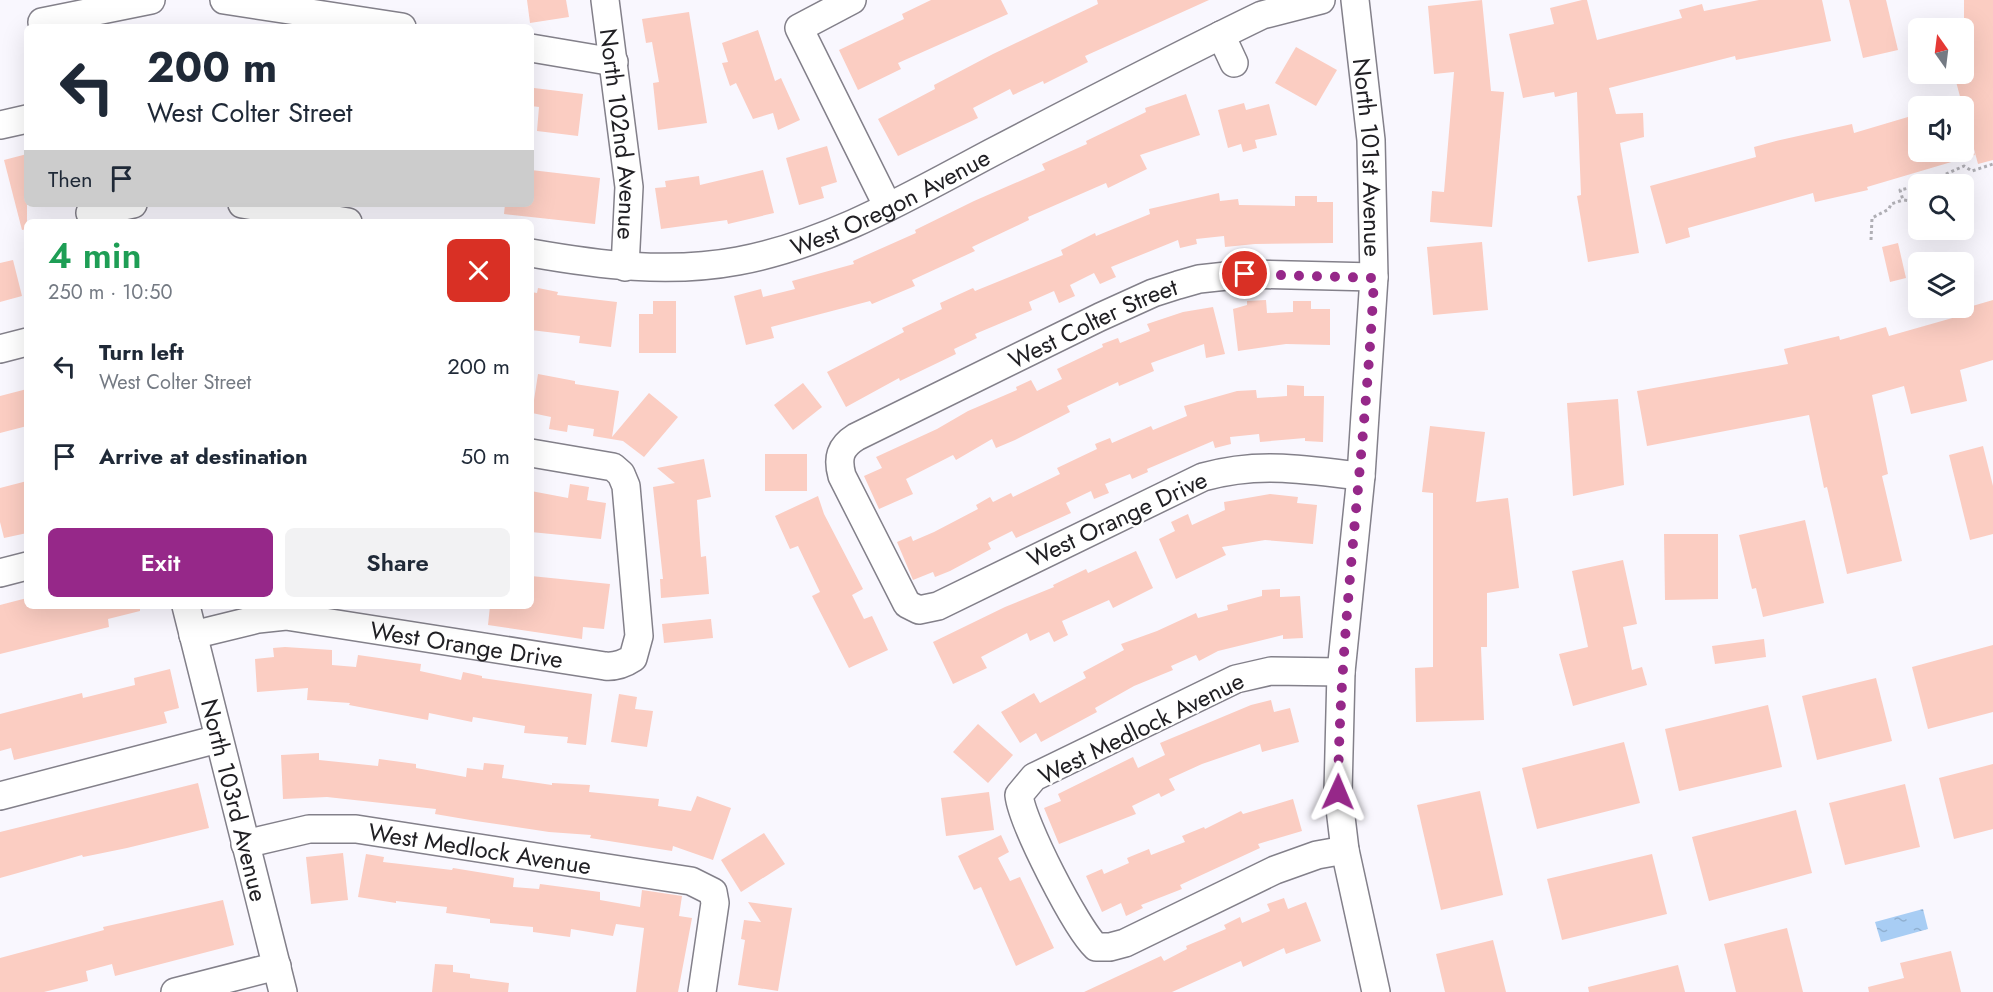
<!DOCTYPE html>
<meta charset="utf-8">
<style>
body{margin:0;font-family:Jost,sans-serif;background:#f2f2f3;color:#1f2937;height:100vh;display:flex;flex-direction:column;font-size:22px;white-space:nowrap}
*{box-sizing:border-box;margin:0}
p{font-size:20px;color:#747a83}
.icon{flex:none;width:33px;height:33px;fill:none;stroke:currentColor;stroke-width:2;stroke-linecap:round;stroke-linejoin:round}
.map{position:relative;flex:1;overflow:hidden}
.details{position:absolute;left:24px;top:219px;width:510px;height:390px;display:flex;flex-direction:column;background:#fff;border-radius:9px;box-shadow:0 6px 24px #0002}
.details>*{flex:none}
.hud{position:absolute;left:24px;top:24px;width:510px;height:183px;border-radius:9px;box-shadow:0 6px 24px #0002;background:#fff;color:#1f2937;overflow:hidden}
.needle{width:39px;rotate:346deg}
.buttons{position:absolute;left:1908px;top:18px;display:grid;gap:12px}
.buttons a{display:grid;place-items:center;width:66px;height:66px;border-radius:9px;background:#fff;box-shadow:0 6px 24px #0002;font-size:30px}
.pin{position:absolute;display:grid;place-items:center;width:51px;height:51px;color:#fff;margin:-26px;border:3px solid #fff;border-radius:50%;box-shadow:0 2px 6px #0007}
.me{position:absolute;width:66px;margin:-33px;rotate:1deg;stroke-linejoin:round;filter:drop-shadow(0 0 4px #0008)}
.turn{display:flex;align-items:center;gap:21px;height:126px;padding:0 24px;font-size:27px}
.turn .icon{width:78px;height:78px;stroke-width:2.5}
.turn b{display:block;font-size:42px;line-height:51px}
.then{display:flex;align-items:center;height:57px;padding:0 24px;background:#0003;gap:12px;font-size:22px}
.round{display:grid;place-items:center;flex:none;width:63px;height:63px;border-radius:9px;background:#f2f2f3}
.overview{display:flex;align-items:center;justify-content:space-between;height:102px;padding:0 24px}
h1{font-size:36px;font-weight:600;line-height:45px;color:#1e9e55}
.primary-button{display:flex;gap:12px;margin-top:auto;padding:12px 24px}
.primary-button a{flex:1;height:69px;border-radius:9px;background:#962889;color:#fff;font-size:24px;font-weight:600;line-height:69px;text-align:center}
.primary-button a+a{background:#f2f2f3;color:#1f2937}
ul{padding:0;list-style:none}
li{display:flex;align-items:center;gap:18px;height:90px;padding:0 24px}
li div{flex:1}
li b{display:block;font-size:22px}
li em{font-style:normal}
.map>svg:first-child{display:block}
.water{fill:url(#water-ripples)}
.building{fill:#fbcdc2}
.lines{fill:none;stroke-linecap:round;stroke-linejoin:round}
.minor-casing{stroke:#83808a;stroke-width:30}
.path{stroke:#b0afb5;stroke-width:3;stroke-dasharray:3 3;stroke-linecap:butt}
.minor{stroke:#fff;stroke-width:27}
.route{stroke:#962889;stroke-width:10;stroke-dasharray:0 18}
.labels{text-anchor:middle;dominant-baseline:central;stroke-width:5;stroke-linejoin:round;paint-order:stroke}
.street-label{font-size:24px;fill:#212024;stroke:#fff}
</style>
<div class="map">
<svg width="1993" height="992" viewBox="0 0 1993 992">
<defs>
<pattern id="water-ripples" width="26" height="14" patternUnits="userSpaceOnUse" patternTransform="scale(1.5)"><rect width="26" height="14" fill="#a8cdf4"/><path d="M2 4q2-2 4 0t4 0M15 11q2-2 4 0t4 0" fill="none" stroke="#90b0d1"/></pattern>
</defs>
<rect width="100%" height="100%" fill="#f9f7fe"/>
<!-- water -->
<polygon class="water" points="1923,909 1928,929 1881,942 1875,922"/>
<!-- building -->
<g class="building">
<polygon points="527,0 566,0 569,17 530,23"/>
<polygon points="931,0 1001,0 1008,14 898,63 901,69 858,90 839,50 904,19 902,14"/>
<polygon points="1097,0 1209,0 1085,56 1088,62 1044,84 1043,81 1013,95 1010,89 973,108 978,118 898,156 878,119 935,89 934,85 993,54 1098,4"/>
<polygon points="1482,0 1491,91 1504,92 1492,227 1430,222 1432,191 1444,192 1454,72 1434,74 1428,6"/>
<polygon points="1582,0 1587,0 1597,40 1682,18 1679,10 1702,4 1704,11 1759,0 1822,0 1831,41 1736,60 1735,56 1609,88 1616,114 1643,113 1644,137 1620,143 1639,253 1588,262 1577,196 1581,195 1577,92 1555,97 1554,92 1523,98 1509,34 1554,24 1550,8"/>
<polygon points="1849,0 1886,0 1898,50 1863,58"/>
<polygon points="1964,0 1993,0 1993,160 1978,164 1954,74 1964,74"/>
<polygon points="689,12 707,123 658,130 653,83 659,82 652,42 646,43 642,19"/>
<polygon points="758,30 775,81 781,78 800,120 778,130 773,113 753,119 736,83 730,86 722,63 728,62 722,43"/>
<polygon points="1296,47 1337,70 1316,106 1275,83"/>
<polygon points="534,88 583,94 578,136 537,131 539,107 531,106"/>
<polygon points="1186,94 1200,135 1140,155 1147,169 1108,188 1106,183 1028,217 1029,220 972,247 975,251 912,280 915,286 872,304 870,301 771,327 774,338 746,345 734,296 761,289 763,297 795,289 792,281 854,264 853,261 916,233 915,230 974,201 1045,170 1042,164 1087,144 1086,141 1146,112 1145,108"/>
<polygon points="1244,103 1246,110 1269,104 1277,135 1255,140 1257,148 1243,152 1241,144 1228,148 1218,110"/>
<polygon points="1918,114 1918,152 1974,152 1975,155 1867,187 1868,190 1815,202 1813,193 1688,228 1690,237 1666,244 1650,186 1756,157 1754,147 1776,141 1852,124 1854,133"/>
<polygon points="827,146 837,182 821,187 824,198 799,205 786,158"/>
<polygon points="27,154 27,229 22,230 4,160"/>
<polygon points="531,170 600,178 595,224 504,214 505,204 531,204"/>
<polygon points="763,170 774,213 728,224 727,220 661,229 655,188 666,187 665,181 699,176 700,185"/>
<polygon points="1219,193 1220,201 1238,199 1239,205 1295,206 1295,196 1317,196 1317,202 1333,202 1333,243 1255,244 1225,247 1224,236 1196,239 1197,244 1180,248 1178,240 1111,267 1116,277 1100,284 1094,273 1070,285 1075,296 1059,303 1054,291 1029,302 1032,310 975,334 977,338 954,349 956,354 900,381 899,378 846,407 827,372 904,332 902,328 942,309 940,303 973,288 975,291 1063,255 1061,250 1095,233 1096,236 1150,214 1149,209"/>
<polygon points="1482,242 1488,310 1433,315 1427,247"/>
<polygon points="1898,243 1906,278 1890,282 1882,247"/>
<polygon points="13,260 22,296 0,302 0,263"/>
<polygon points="538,288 558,292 557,295 617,302 611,347 579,343 580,336 531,330 531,292 537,293"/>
<polygon points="1266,300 1267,313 1293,312 1293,301 1311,301 1311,309 1330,309 1330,345 1286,344 1238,351 1233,309 1247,305 1247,301"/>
<polygon points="1993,300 1993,360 1960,370 1967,401 1911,414 1904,386 1872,395 1888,474 1882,476 1902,561 1847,574 1827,487 1824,488 1809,415 1647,446 1637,391 1788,364 1784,349 1839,336 1840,340 1886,327 1889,336 1970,313 1969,307"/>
<polygon points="653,301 676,301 676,353 639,353 639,314 653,314"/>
<polygon points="1213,307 1225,354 1206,358 1204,344 1151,363 1154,371 1119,386 1118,382 1067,406 1070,412 1015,440 996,448 992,439 956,460 953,455 906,479 913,494 879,509 864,476 882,468 876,457 937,429 968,411 1017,390 1016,387 1031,380 1037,391 1062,379 1057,369 1103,347 1102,344 1118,338 1120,343 1150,331 1147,324 1183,312"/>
<polygon points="538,374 575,381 575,384 619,391 612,437 649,393 678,417 644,457 623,441 593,436 594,429 568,425 567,432 549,429 551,417 532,413"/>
<polygon points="803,383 822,407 793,430 774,405"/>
<polygon points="1287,385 1304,386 1304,396 1324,396 1323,442 1305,441 1305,438 1260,442 1259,434 1230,437 1231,444 1215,448 1213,441 1147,469 1148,472 1132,479 1130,474 1105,484 1109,493 1094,499 1091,491 1066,503 1071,513 1016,538 1012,531 988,543 991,549 950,571 935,577 933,572 913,580 897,542 911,536 913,541 934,532 978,509 976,505 990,497 993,502 1011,493 1013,497 1060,474 1057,468 1097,449 1095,444 1110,438 1112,443 1151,426 1153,430 1187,416 1184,406 1237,391 1256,390 1257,398 1287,396"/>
<polygon points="27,389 27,426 0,433 0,396"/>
<polygon points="1618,399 1624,485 1573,496 1567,403"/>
<polygon points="1430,426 1485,432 1476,502 1508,498 1519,588 1487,593 1487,647 1481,647 1484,720 1416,722 1415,668 1433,667 1433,493 1422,492"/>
<polygon points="1983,446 1993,486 1993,534 1970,540 1949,455"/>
<rect x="765" y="454" width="42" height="37"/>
<polygon points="704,459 711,497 697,500 701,557 706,556 709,594 661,598 660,579 663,579 653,487 675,483 657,468"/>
<polygon points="27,481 27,533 4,538 0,522 0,488"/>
<polygon points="570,484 589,487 587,500 606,503 601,539 531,532 531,491 568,498"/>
<polygon points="1270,494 1298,497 1297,503 1317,505 1313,544 1265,540 1222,547 1226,555 1176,579 1159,539 1175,531 1171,522 1188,514 1192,525 1225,510 1224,502"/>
<polygon points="818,496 824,514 863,589 852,595 864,619 872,616 888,650 849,668 812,596 820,592 798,546 790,549 775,516"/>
<polygon points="1805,520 1824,603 1763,617 1756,588 1752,589 1739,535"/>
<polygon points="1664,534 1718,534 1718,599 1665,600"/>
<polygon points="1136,551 1153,588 1113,608 1109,600 1062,621 1068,635 1054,642 1049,632 1030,641 1027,633 981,657 987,668 953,684 933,642 1005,607 1054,587 1053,585 1086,569 1088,573"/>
<polygon points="1623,560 1637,624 1623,627 1632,670 1642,667 1647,685 1573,706 1559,654 1588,647 1572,571"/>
<polygon points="531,576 610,584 604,629 583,627 582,639 488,625 490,606 531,606"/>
<polygon points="1280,589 1280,597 1300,596 1303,638 1283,639 1283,635 1218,651 1199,661 1196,655 1171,666 1173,670 1134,686 1095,708 1097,712 1041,742 1036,733 1020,743 1001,712 1034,693 1040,703 1086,678 1083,672 1124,650 1121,644 1157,631 1196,613 1198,618 1228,610 1227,605 1262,596 1262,590"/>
<polygon points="27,598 27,606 140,606 140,611 108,619 109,627 0,654 0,605"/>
<polygon points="711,619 713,638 664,643 662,624"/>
<polygon points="1764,639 1766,657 1715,664 1712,646"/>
<polygon points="1993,645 1993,712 1928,729 1912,667"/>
<polygon points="285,647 332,650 332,665 356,667 358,655 421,664 420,671 461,680 463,672 482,676 482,678 592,694 586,745 567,743 568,737 524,733 525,726 473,717 472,722 429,713 428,720 349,705 350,703 307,700 308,688 257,692 255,659 274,657 273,648"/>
<polygon points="170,669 179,708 164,712 167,723 14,760 11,748 0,751 0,714 82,693 83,698 135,685 134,678"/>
<polygon points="1876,678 1892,741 1817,760 1802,696"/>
<polygon points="619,694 637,697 635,709 653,711 647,747 611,742"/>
<polygon points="1271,700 1274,712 1290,708 1299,742 1262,752 1260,744 1202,764 1169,779 1175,790 1161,797 1159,793 1132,806 1136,814 1059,844 1044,808 1061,801 1058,794 1133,757 1138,768 1165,755 1160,743 1251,705"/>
<polygon points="1768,705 1782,767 1679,791 1665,729"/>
<polygon points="978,724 1013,755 988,783 953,752"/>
<polygon points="1624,742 1640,803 1537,829 1522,768"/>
<polygon points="319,753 319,760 378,766 379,759 416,764 416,768 466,777 467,768 483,770 484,763 504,765 502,778 552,785 552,783 590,785 589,792 659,799 658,806 691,811 697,796 731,808 713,860 673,846 672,851 590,838 591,835 549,832 476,821 435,814 436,809 327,797 283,799 281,755"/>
<polygon points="1993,764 1993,829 1954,839 1939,778"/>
<polygon points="198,783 209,828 127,848 83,857 82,855 0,878 0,832"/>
<polygon points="1905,784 1920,847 1845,865 1829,803"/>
<polygon points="1480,791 1503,895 1441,910 1417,805"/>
<polygon points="989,792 994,830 946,836 941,798"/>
<polygon points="1293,799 1302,831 1258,844 1260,848 1180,885 1182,889 1141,905 1143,908 1126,916 1121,903 1102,912 1086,876 1102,869 1104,874 1129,863 1127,858 1149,849 1151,855 1185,842 1182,836 1204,827 1205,829 1241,811 1243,814"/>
<polygon points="1796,810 1812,873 1709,901 1692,837"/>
<polygon points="764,833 785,864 741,892 721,860"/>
<polygon points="1001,835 1009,852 998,858 1010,881 1020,877 1054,948 1016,966 981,887 974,890 958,856"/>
<polygon points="343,853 348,900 311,904 306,857"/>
<polygon points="366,854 384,857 383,862 452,870 453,868 514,878 513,887 539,889 540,884 600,892 600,900 640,907 642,890 682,896 679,916 692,918 678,992 636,992 644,928 616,924 613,936 571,929 570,937 533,932 533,927 490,923 490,919 446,913 447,907 396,901 396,903 358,897"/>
<polygon points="1652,854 1667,914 1562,940 1547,879"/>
<polygon points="1284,898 1288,909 1306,902 1321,941 1286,954 1284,948 1243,967 1241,961 1172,992 1084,992 1161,956 1164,961 1187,949 1186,946 1226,929 1224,925 1240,917 1242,923 1270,911 1267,904"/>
<polygon points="223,900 234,945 115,976 112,964 86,971 88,981 44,992 0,992 0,958 104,930 103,927"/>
<polygon points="748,902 792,908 778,991 738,985 745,940 741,939 744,920 761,922"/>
<polygon points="1787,928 1803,992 1736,992 1724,944"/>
<polygon points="1493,940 1506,992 1445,992 1436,954"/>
<polygon points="1951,951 1961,992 1869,992 1868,987 1904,978 1900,963"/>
<polygon points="435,964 453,965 453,972 470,974 470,978 509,983 508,992 432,992"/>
<polygon points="1678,965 1685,992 1589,992 1588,987"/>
</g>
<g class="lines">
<defs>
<g id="minor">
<polyline points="224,0 402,27"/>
<path id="s1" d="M605 0 629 187 625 267"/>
<polyline points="852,0 799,28 888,207"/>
<path id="s2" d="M1355 0 1371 140 1374 277 1361 476 1341 672 1338 792 1345 850 1376 992"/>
<polyline points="42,22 151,0"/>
<polyline points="1221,35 1234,63"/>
<polyline points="531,48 614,62"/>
<polyline points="0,125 27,119"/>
<polyline points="242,204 348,222"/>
<polyline points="90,213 133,204"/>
<path id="s3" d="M531 253C599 265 669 274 738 261 829 244 910 196 991 153 1081 106 1171 59 1262 15L1321 0"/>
<polyline points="0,349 27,342"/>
<path id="s4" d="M1361 476C1303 470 1261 461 1203 477L938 606 919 610 907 604 842 476C837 458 840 447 856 437L1100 317 1153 293 1178 285 1199 279 1245 274 1374 277"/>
<polyline points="0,573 27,566"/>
<path id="s5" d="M186 606 283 992"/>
<path id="s6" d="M193 635 258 619 286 616 605 666C616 667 624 664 633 658L639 636 626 486 621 474 613 467 531 453"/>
<path d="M1341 672 1271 671 1236 679 1034 777 1019 795C1022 823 1076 928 1096 947H1110L1125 943 1275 870 1317 855 1345 850"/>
<polyline points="0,796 218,739"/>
<path id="s7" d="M245 844 309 829H356L691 881 713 892 715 903 702 992"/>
<polyline points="175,992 277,966"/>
</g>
</defs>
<!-- minor casing -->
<use href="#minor" class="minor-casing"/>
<!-- path -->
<g class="path">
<polyline points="1924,184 1964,166 1972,171 1993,164"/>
<polyline points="1918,186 1900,190 1903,200 1913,201 1918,207"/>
<polyline points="1964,192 1974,191"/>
<polyline points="1871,240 1872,218 1889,209 1891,204 1903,200"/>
</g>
<!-- minor -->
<use href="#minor" class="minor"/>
</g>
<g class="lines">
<!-- route -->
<path class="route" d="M1245 274 1374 278C1366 449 1340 620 1338 792"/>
</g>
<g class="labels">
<!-- street labels -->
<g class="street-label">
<text stroke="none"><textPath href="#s1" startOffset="135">North 102nd Avenue</textPath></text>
<text stroke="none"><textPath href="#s2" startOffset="158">North 101st Avenue</textPath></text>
<text stroke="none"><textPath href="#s3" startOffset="372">West Oregon Avenue</textPath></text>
<text stroke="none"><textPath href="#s4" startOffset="939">West Colter Street</textPath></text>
<text transform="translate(1117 519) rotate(-25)">West Orange Drive</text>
<text stroke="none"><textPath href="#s6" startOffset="278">West Orange Drive</textPath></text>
<text transform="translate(1141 728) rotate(-26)">West Medlock Avenue</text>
<text stroke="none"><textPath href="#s5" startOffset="200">North 103rd Avenue</textPath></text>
<text stroke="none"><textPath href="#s7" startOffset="238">West Medlock Avenue</textPath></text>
</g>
</g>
</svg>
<div class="buttons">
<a><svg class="needle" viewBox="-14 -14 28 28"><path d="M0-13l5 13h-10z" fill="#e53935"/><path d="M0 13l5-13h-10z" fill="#747a83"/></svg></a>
<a><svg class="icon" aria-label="sound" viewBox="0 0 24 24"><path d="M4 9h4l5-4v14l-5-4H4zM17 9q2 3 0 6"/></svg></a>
<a><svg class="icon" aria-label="search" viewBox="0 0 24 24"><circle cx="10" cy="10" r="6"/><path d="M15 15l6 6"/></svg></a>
<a><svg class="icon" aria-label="layers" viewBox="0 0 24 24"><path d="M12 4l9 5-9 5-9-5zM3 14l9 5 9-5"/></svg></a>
</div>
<div class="pin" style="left:1245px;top:274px;background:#d93025"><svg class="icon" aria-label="arrive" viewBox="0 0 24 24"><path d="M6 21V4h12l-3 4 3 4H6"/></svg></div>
<svg class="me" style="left:1338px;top:792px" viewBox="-20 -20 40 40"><path d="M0-17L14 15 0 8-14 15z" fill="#962889" stroke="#fff" stroke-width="4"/></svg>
<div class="hud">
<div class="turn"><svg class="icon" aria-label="left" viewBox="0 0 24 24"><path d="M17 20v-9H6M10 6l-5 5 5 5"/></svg><div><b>200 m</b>West Colter Street</div></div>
<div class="then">Then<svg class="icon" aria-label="arrive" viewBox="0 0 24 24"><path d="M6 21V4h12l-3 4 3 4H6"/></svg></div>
</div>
<section class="details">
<div class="overview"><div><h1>4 min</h1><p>250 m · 10:50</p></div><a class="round" style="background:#d93025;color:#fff"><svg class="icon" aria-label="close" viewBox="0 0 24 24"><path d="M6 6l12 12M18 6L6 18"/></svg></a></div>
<ul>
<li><svg class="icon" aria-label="left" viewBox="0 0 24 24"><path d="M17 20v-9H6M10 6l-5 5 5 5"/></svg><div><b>Turn left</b><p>West Colter Street</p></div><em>200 m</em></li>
<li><svg class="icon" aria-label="arrive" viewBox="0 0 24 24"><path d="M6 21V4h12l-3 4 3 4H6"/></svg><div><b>Arrive at destination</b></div><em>50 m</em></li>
</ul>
<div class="primary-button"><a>Exit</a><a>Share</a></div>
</section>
</div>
